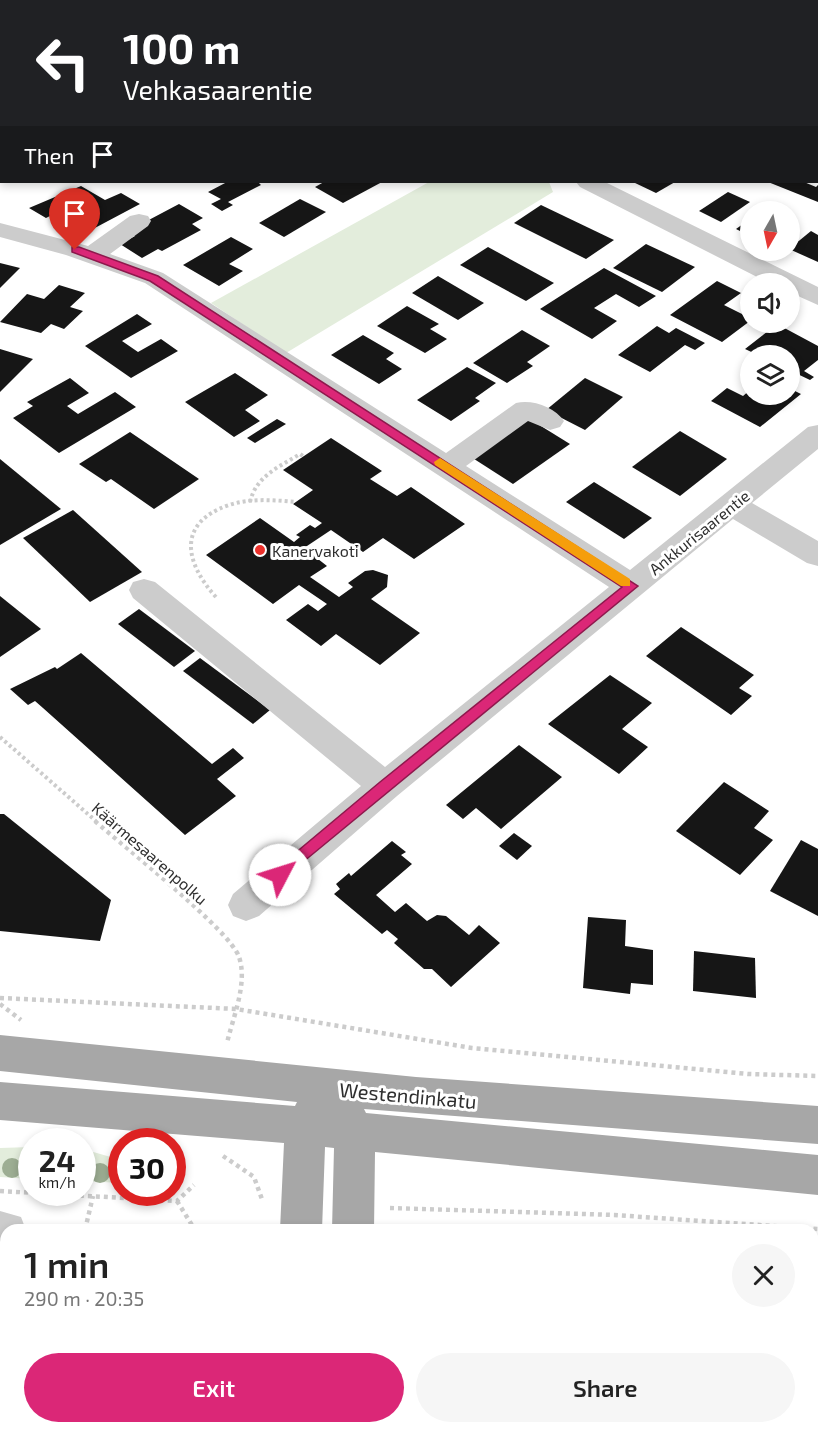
<!DOCTYPE html>
<meta charset="utf-8">
<style>
body{margin:0;font-family:"Exo 2",sans-serif;background:#f6f6f6;color:#222;height:100vh;display:flex;flex-direction:column;font-size:22px;white-space:nowrap}
*{box-sizing:border-box;margin:0}
p{font-size:20px;color:#767676}
.icon{flex:none;width:33px;height:33px;fill:none;stroke:currentColor;stroke-width:2;stroke-linecap:round;stroke-linejoin:round}
.map{position:relative;flex:1;overflow:hidden}
.panel{position:absolute;left:0px;top:1224px;width:819px;height:210px;display:flex;flex-direction:column;background:#fff;border-radius:18px 18px 0 0;box-shadow:0 3px 9px #0003}
.panel>*{flex:none}
.guide{position:absolute;left:0px;top:0px;width:819px;height:183px;box-shadow:0 3px 9px #0003;background:#202124;color:#fff;overflow:hidden}
.needle{width:39px;rotate:189deg}
.fabs{position:absolute;left:740px;top:201px;display:grid;gap:12px}
.fabs a{display:grid;place-items:center;width:60px;height:60px;border-radius:50%;background:#fff;box-shadow:0 3px 9px #0003;font-size:30px}
.speed{position:absolute;left:18px;top:1128px;display:flex;gap:12px;font-size:30px;font-weight:700;text-align:center}
.speed>*{display:grid;place-content:center;width:78px;height:78px;border-radius:50%;background:#fff;box-shadow:0 3px 9px #0003;line-height:1}
.speed small{font-size:15px;font-weight:400}
.speed .limit{border:9px solid #d22;background:#fff;color:#111}
.pin{position:absolute;display:grid;place-items:center;width:51px;height:51px;color:#fff;margin:-62px -26px;border-radius:50% 50% 50% 0;rotate:-45deg;box-shadow:0 0 6px #0007}
.pin .icon{rotate:45deg}
.me{position:absolute;width:66px;margin:-33px;rotate:50deg;stroke-linejoin:round;filter:drop-shadow(0 0 4px #0008)}
.turn{display:flex;align-items:center;gap:21px;height:126px;padding:0 24px;font-size:27px}
.turn .icon{width:78px;height:78px;stroke-width:2.5}
.turn b{display:block;font-size:42px;line-height:51px}
.then{display:flex;align-items:center;height:57px;padding:0 24px;background:#0003;gap:12px;font-size:22px}
.round{display:grid;place-items:center;flex:none;width:63px;height:63px;border-radius:32px;background:#f6f6f6}
.overview{display:flex;align-items:center;justify-content:space-between;height:102px;padding:0 24px}
h1{font-size:36px;font-weight:600;line-height:45px}
.cta{display:flex;gap:12px;margin-top:auto;padding:12px 24px}
.cta a{flex:1;height:69px;border-radius:36px;background:#db2777;color:#fff;font-size:24px;font-weight:600;line-height:69px;text-align:center}
.cta a+a{background:#f6f6f6;color:#222}
.map>svg:first-child{display:block}
.green{fill:#e3eddc}
.building{fill:#161616}
.lines{fill:none;stroke-linecap:round;stroke-linejoin:round}
.path-far2{stroke:#ccc;stroke-width:3;stroke-dasharray:2 2;stroke-linecap:butt}
.path-far1{stroke:#ccc;stroke-width:4;stroke-dasharray:3 3;stroke-linecap:butt}
.path{stroke:#ccc;stroke-width:4.5;stroke-dasharray:4 4;stroke-linecap:butt}
.minor{fill:#ccc;fill-rule:evenodd}
.major{fill:#a7a7a7;fill-rule:evenodd}
.tree{fill:#9dae93}
.route{fill:#db2777;stroke:#8e194d;stroke-width:1.5}
.slow{fill:#f59e0b}
.poi-dot{fill:#ec302b;stroke:#fff;stroke-width:2}
.labels{text-anchor:middle;dominant-baseline:central;stroke-width:6;stroke-linejoin:round;paint-order:stroke}
.street-label{font-size:16px;fill:#2f2f2f;stroke:#fff}
.poi-label{font-size:16px;fill:#2f2f2f;stroke:#fff;text-anchor:start}
.near-street-label{font-size:20px;fill:#2f2f2f;stroke:#fff}
</style>
<div class="map">
<svg width="818" height="1434" viewBox="0 0 818 1434">
<rect width="100%" height="100%" fill="#fff"/>
<!-- green -->
<g class="green">
<polygon points="0,0 164,0 2,2 0,140"/>
<polygon points="429,182 549,182 553,192 286,353 211,303"/>
<polygon points="31,1147 31,1179 0,1177 0,1148"/>
<polygon points="83,1149 121,1160 121,1183 83,1181"/>
<polygon points="428,1225 520,1225 591,1230 405,1230"/>
<polygon points="813,1246 818,1246 818,1434 385,1434 385,1428 813,1428"/>
</g>
<!-- building -->
<g class="building">
<polygon points="227,182 258,182 261,185 228,202 233,205 222,211 211,204 221,199 208,192"/>
<polygon points="324,182 382,182 343,203 315,187"/>
<polygon points="633,182 675,182 656,193"/>
<polygon points="768,182 804,182 816,187 818,185 818,202"/>
<polygon points="81,186 105,200 121,193 140,204 91,230 60,211 46,218 29,208"/>
<polygon points="728,192 750,202 721,222 699,211"/>
<polygon points="300,199 326,212 284,237 259,223"/>
<polygon points="179,204 203,218 192,224 201,230 162,251 158,249 142,258 120,244 135,236 128,231"/>
<polygon points="541,205 614,240 586,259 514,223"/>
<polygon points="750,219 750,236 736,229"/>
<polygon points="811,231 818,235 818,262 789,249"/>
<polygon points="231,237 253,249 229,264 243,271 219,286 183,265"/>
<polygon points="646,244 695,267 662,292 613,268"/>
<polygon points="488,247 554,283 526,301 460,265"/>
<polygon points="0,263 20,268 0,288"/>
<polygon points="604,268 656,296 639,307 616,294 594,308 617,321 592,339 540,309"/>
<polygon points="438,276 484,303 458,320 412,293"/>
<polygon points="717,281 741,293 724,305 750,318 750,321 722,342 670,315"/>
<polygon points="59,285 85,293 70,307 83,311 64,329 51,324 41,333 0,322 27,294 44,299"/>
<polygon points="407,306 439,324 430,329 447,339 425,353 377,326"/>
<polygon points="137,314 152,324 122,341 138,352 161,339 178,351 131,378 85,346"/>
<polygon points="777,324 818,346 818,360 804,371 814,377 810,380 789,370 789,356 760,356 745,349"/>
<polygon points="657,326 669,333 676,328 705,343 695,350 685,345 650,372 618,355"/>
<polygon points="522,330 550,346 527,362 533,366 507,383 473,363"/>
<polygon points="363,335 394,353 386,359 402,369 379,384 331,355"/>
<polygon points="0,349 33,359 0,392"/>
<polygon points="467,367 496,383 475,398 480,401 451,421 417,400"/>
<polygon points="235,373 268,395 245,410 260,421 234,437 185,402"/>
<polygon points="70,378 89,393 67,406 78,414 115,392 136,407 59,453 13,418 33,406 27,402"/>
<polygon points="585,378 623,397 585,430 546,410"/>
<polygon points="727,388 743,396 750,390 750,394 789,394 789,388 801,394 760,427 711,401"/>
<polygon points="528,418 570,444 513,484 471,457"/>
<polygon points="277,419 286,424 255,443 247,438"/>
<polygon points="680,431 727,459 680,496 632,467"/>
<polygon points="130,432 199,479 154,509 111,479 106,482 79,464"/>
<polygon points="331,438 382,471 370,479 397,496 411,487 465,524 414,559 383,538 363,552 331,530 304,548 327,566 310,577 339,597 353,587 348,583 365,571 373,570 388,575 387,587 371,599 420,633 380,665 336,634 321,646 286,620 308,604 318,611 327,604 299,585 273,604 206,555 260,518 294,542 300,537 296,535 310,525 315,528 322,523 293,504 313,490 283,470"/>
<polygon points="0,459 61,509 0,545"/>
<polygon points="594,482 652,518 624,539 566,502"/>
<polygon points="73,510 142,572 90,602 23,538"/>
<polygon points="0,596 41,629 0,657"/>
<polygon points="139,609 195,651 174,667 118,624"/>
<polygon points="681,627 754,675 739,688 752,696 731,715 646,656"/>
<polygon points="81,653 212,764 233,748 244,758 217,779 236,796 185,835 43,708 35,701 28,705 10,689 55,667 57,669"/>
<polygon points="200,658 270,710 253,724 183,671"/>
<polygon points="610,675 652,703 622,729 648,747 619,774 548,724"/>
<polygon points="519,745 562,777 501,829 476,808 463,819 446,805"/>
<polygon points="724,782 769,811 754,828 773,840 740,875 676,831"/>
<polygon points="0,814 4,814 111,900 100,941 0,931"/>
<polygon points="514,833 532,846 517,860 499,846"/>
<polygon points="801,840 818,849 818,916 770,891"/>
<polygon points="392,841 406,852 401,855 412,864 376,895 395,912 406,903 427,921 437,915 446,916 469,935 479,925 500,943 451,987 432,969 424,969 394,943 398,939 387,930 382,934 334,894 340,889 336,884 349,873 351,876"/>
<polygon points="588,917 626,920 625,946 653,950 653,985 631,983 630,994 583,988"/>
<polygon points="694,951 755,958 756,998 693,991"/>
<polygon points="6,1416 6,1428 224,1428 224,1434 0,1434 0,1417"/>
</g>
<g class="lines">
<!-- path-far2 -->
<polyline class="path-far2" points="176,2 179,0"/>
<!-- path-far1 -->
<g class="path-far1">
<path d="M250 502C256 476 279 467 300 454L303 456"/>
<path d="M216 597C185 563 176 523 229 505 250 498 274 500 295 502"/>
<polyline points="0,737 97,822"/>
</g>
<!-- path -->
<g class="path">
<path d="M95 821C122 845 230 930 239 957 248 983 233 1017 227 1043"/>
<polyline points="0,998 236,1009 472,1048 748,1074 818,1076"/>
<polyline points="0,1004 21,1020"/>
<polyline points="223,1156 254,1177 263,1202"/>
<polyline points="0,1191 177,1201 194,1185"/>
<polyline points="177,1201 195,1230"/>
<polyline points="390,1208 614,1215 818,1229"/>
<polyline points="85,1230 93,1196"/>
<polyline points="0,1311 6,1311"/>
</g>
<!-- minor -->
<g class="minor">
<polygon points="214,0 237,0 238,2 215,2"/>
<polygon points="740,0 763,0 764,2 741,2"/>
<polygon points="2,163 2,178 0,178 0,164"/>
<polygon points="576,182 605,182 818,287 818,305 789,292 789,284 771,284 580,187"/>
<path d="M139 214 148 216 151 221 148 226 110 254 163 273 446 453 516 403C532 399 555 407 564 421L560 427 550 430 528 421 466 466 630 570 808 427 818 425V449L752 503 818 541V566L807 563 733 519 397 796 259 916 246 921 233 916 228 905 233 894 361 786 133 598 129 590 133 582 144 579 155 582 385 767 609 587 145 283 66 255 0 237V223L88 246 130 216Z"/>
<polygon points="0,1211 21,1217 26,1230 6,1230 6,1253 0,1253"/>
<rect x="0" y="1349" width="6" height="44"/>
</g>
<!-- major -->
<g class="major">
<polygon points="0,1035 416,1077 818,1106 818,1144 364,1109 366,1113 818,1155 818,1195 375,1152 374,1230 332,1230 334,1148 325,1147 322,1230 280,1230 284,1143 0,1120 0,1082 295,1106 297,1102 0,1071"/>
<rect x="271" y="1428" width="46" height="6"/>
<rect x="328" y="1428" width="46" height="6"/>
</g>
</g>
<!-- trees -->
<g class="tree">
<circle cx="12" cy="1168" r="10"/>
<circle cx="100" cy="1173" r="10"/>
</g>
<!-- route -->
<polygon class="route" points="72,247 79,247 158,276 638,586 280,881 275,879 273,875 275,870 380,782 622,587 150,281 72,252"/>
<!-- slow -->
<polygon class="slow" points="440,458 630,579 630,586 621,586 435,465 434,462"/>
<!-- markers -->
<circle class="poi-dot" cx="260" cy="550" r="6"/>
<g class="labels">
<!-- street labels -->
<g class="street-label">
<text transform="translate(699 532) rotate(-39)">Ankkurisaarentie</text>
<text transform="translate(150 853) rotate(41)">Käärmesaarenpolku</text>
</g>
<!-- poi labels -->
<g class="poi-label">
<text x="272" y="550">Kanervakoti</text>
</g>
<!-- near-street labels -->
<g class="near-street-label">
<text transform="translate(408 1095) rotate(5)">Westendinkatu</text>
</g>
</g>
</svg>
<div class="fabs">
<a><svg class="needle" viewBox="-14 -14 28 28"><path d="M0-13l5 13h-10z" fill="#e53935"/><path d="M0 13l5-13h-10z" fill="#767676"/></svg></a>
<a><svg class="icon" aria-label="sound" viewBox="0 0 24 24"><path d="M4 9h4l5-4v14l-5-4H4zM17 9q2 3 0 6"/></svg></a>
<a><svg class="icon" aria-label="layers" viewBox="0 0 24 24"><path d="M12 4l9 5-9 5-9-5zM3 14l9 5 9-5"/></svg></a>
</div>
<div class="speed"><div>24<small>km/h</small></div><div class="limit">30</div></div>
<div class="pin" style="left:75px;top:250px;background:#d93025"><svg class="icon" aria-label="arrive" viewBox="0 0 24 24"><path d="M6 21V4h12l-3 4 3 4H6"/></svg></div>
<svg class="me" style="left:280px;top:875px" viewBox="-20 -20 40 40"><circle r="19" fill="#fff"/><path d="M0-13L10 11 0 6-10 11z" fill="#db2777"/></svg>
<div class="guide">
<div class="turn"><svg class="icon" aria-label="left" viewBox="0 0 24 24"><path d="M17 20v-9H6M10 6l-5 5 5 5"/></svg><div><b>100 m</b>Vehkasaarentie</div></div>
<div class="then">Then<svg class="icon" aria-label="arrive" viewBox="0 0 24 24"><path d="M6 21V4h12l-3 4 3 4H6"/></svg></div>
</div>
<section class="panel">
<div class="overview"><div><h1>1 min</h1><p>290 m · 20:35</p></div><a class="round"><svg class="icon" aria-label="close" viewBox="0 0 24 24"><path d="M6 6l12 12M18 6L6 18"/></svg></a></div>
<div class="cta"><a>Exit</a><a>Share</a></div>
</section>
</div>
